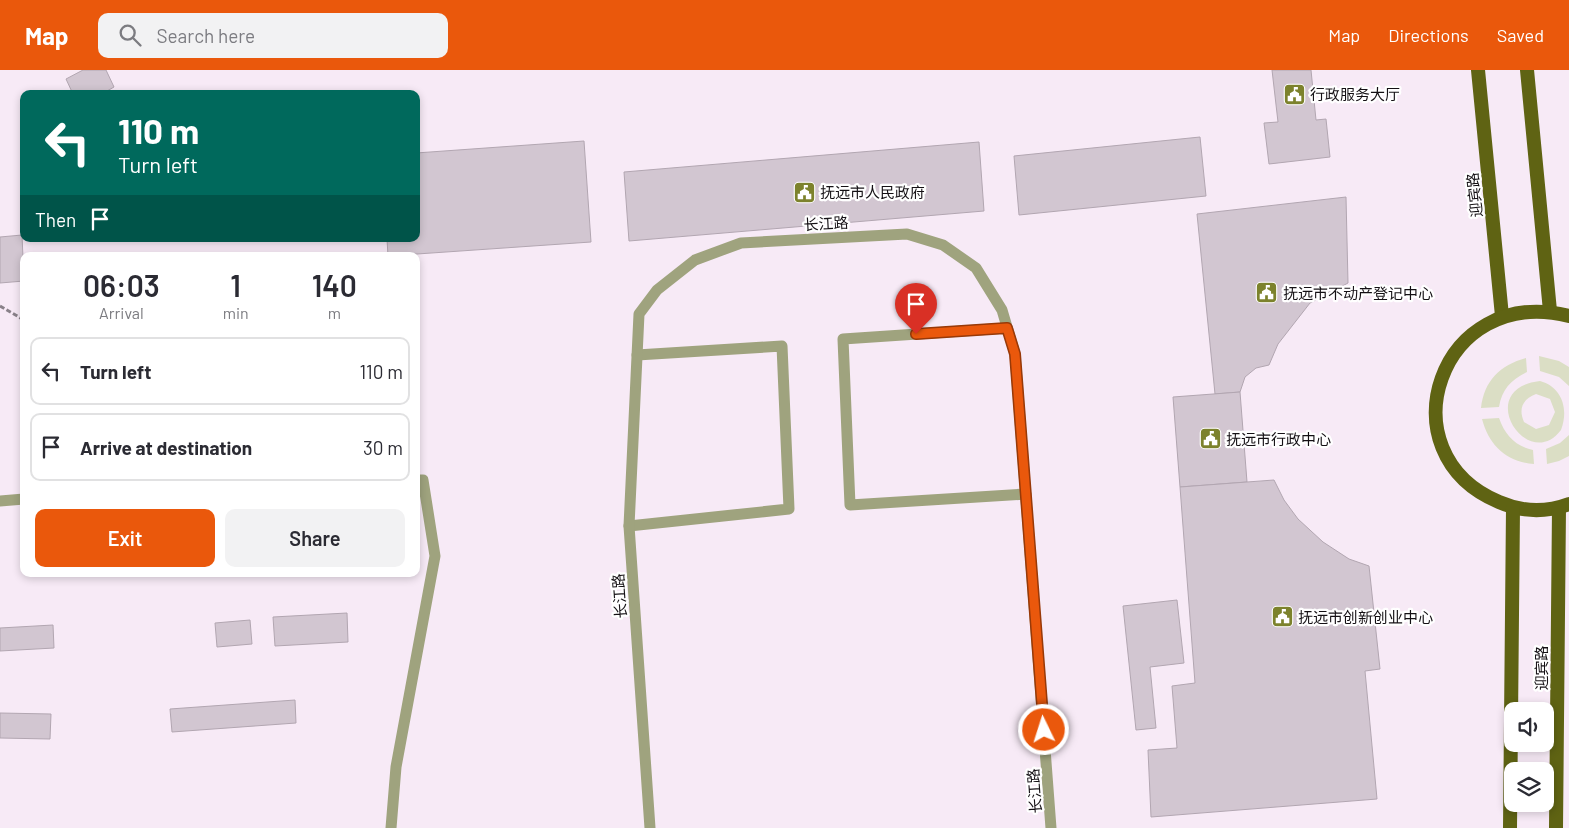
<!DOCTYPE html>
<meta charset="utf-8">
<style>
body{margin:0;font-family:Barlow,"Noto Sans SC",sans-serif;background:#f2f2f3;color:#2b2b33;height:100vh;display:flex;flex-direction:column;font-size:19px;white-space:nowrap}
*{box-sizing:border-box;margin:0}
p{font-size:16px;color:#7c7c81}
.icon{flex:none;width:28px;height:28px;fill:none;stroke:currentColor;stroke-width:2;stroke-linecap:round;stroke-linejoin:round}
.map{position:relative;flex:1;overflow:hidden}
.panel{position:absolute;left:20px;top:182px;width:400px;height:325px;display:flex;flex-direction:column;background:#fff;border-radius:10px;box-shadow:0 2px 8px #0003}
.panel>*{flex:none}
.guide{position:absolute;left:20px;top:20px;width:400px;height:152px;border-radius:10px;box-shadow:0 2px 8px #0003;background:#00695c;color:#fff;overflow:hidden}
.controls{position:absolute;left:1504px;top:632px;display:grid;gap:10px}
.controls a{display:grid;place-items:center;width:50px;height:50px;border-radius:10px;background:#fff;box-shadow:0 2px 8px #0003;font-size:25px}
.pin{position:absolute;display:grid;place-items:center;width:42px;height:42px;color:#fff;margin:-51px -21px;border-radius:50% 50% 50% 0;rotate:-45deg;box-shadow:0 0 5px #0007}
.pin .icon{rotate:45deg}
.me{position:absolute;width:55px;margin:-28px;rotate:356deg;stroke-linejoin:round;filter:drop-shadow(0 0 4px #0008)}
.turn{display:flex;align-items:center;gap:18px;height:105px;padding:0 15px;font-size:22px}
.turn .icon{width:65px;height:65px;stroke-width:2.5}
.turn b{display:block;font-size:35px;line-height:42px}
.then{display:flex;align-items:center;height:48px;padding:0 15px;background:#0003;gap:10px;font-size:19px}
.eta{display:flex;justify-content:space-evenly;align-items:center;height:85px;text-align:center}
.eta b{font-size:30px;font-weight:600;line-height:35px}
.cta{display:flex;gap:10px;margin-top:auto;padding:10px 15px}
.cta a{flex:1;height:58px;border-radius:10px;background:#ea580c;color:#fff;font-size:20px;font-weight:600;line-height:58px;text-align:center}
.cta a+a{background:#f2f2f3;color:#2b2b33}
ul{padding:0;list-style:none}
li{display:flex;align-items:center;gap:15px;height:68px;margin:0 10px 8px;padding:0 5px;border:2px solid #e1e1e2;border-radius:10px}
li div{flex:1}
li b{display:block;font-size:19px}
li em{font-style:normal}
header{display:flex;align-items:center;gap:30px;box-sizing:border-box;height:70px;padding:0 25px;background:#ea580c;color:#fff}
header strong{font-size:24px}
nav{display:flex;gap:28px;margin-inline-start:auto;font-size:18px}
.search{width:350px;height:45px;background:#f2f2f3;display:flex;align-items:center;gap:12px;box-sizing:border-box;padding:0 18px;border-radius:10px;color:#7c7c81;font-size:19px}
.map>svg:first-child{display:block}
.green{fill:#dbdec5;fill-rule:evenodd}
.building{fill:#d2c6d1;stroke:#b2a6b1}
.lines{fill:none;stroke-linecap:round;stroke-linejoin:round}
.path{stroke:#898189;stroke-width:3;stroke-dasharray:5 2.5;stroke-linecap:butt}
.service{stroke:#9fa37e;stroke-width:11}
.primary{stroke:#5f6313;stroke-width:14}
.route-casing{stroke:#983908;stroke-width:12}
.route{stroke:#ea580c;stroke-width:9}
.labels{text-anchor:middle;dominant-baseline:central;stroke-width:4.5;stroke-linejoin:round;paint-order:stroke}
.poi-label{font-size:15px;fill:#141014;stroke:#fff;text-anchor:start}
.street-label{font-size:15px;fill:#141014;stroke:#fff}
</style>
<header>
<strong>Map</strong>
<div class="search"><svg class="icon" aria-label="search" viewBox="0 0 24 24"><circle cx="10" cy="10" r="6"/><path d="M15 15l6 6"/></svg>Search here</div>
<nav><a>Map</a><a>Directions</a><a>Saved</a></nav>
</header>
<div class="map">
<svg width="1569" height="758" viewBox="0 0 1569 758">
<rect width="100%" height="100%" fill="#f7eaf6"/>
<!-- green -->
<g class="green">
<polygon points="1539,286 1559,291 1569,297 1569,316 1559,307 1540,301"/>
<path d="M1526 288 1527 302C1511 310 1502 319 1499 337L1481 338C1484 311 1500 295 1526 288Z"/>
<path d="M1540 311C1562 317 1569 339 1561 360 1528 404 1472 319 1540 311ZM1536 324 1550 329 1555 342 1549 355 1536 359 1524 352C1518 338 1523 329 1536 324Z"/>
<path d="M1499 348C1505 365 1515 376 1533 380L1534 394C1506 392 1489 375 1482 349Z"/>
<polygon points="1569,365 1569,386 1559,391 1547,394 1546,379 1560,373"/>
</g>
<!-- building -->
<g class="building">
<polygon points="83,0 106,0 114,17 102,24 73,24 66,9"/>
<polygon points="1272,0 1311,0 1316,50 1326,49 1330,87 1269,94 1264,53 1278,52"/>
<polygon points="1200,67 1206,126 1019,145 1014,86"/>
<polygon points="584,71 591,172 388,186 387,169 416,169 416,83"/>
<polygon points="979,72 984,141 629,171 624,102"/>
<polygon points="1346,127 1348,213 1310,233 1278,274 1269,295 1256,298 1245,307 1240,322 1215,324 1197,144"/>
<polygon points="22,165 24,211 0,213 0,167"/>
<polygon points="1240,322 1247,412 1180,417 1173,327"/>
<polygon points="1274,410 1284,430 1298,449 1323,472 1349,489 1369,496 1380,599 1365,601 1377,729 1151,747 1148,680 1177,678 1172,616 1195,613 1180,417"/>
<polygon points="1177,530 1184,593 1150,597 1156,658 1136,660 1123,536"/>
<polygon points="347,543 348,572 275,576 273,547"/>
<polygon points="250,550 252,574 217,577 215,553"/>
<polygon points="53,555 54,578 0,581 0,558"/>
<polygon points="295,630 296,653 172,662 170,639"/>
<polygon points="0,643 51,644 50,669 0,668"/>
</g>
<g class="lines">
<!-- path -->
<polyline class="path" points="0,236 24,250"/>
<!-- service -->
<g class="service">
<polyline points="1007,258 843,269 850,435 1026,424"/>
<polyline points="0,431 24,429"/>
<polyline points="629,456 789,439 782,276 637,285"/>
<polyline points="391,758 396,697 435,486 423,410 416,410"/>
<polyline points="650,758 629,456 639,244 657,220 695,190 741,173 907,164 943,175 976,198 1002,240 1015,284 1051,758"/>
</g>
<!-- primary -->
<g class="primary">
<polyline points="1478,0 1502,246"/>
<polyline points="1527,0 1550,241"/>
<path d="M1569 246C1440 213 1382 383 1499 432 1522 442 1545 443 1569 434"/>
<polyline points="1510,758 1513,438"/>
<polyline points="1556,758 1559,438"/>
</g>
</g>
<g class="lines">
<defs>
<polyline id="route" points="916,264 1007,258 1015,284 1044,660"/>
</defs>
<!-- route casing -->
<use href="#route" class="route-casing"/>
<!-- route -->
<use href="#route" class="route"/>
</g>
<!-- icons -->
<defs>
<symbol id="civic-square" viewBox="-11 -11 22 22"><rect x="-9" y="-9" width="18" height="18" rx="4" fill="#7c822c" stroke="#fff"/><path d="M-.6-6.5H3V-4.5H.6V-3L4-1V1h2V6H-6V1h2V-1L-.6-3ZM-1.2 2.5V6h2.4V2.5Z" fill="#fff"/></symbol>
</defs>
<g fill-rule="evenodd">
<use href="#civic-square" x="1282" y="12" width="25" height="25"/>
<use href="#civic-square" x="792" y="110" width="25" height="25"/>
<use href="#civic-square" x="1254" y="210" width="25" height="25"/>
<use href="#civic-square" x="1198" y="356" width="25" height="25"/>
<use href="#civic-square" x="1270" y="534" width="25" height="25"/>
</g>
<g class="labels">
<!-- poi labels -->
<g class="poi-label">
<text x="1310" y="24">行政服务大厅</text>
<text x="820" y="122">抚远市人民政府</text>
<text x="1283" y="223">抚远市不动产登记中心</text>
<text x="1226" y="369">抚远市行政中心</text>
<text x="1298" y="547">抚远市创新创业中心</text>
</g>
<!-- street labels -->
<g class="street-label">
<text transform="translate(1474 125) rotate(-96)">迎宾路</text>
<text transform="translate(826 153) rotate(-3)">长江路</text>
<text transform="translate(619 526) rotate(-94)">长江路</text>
<text transform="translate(1541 598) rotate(-90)">迎宾路</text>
<text transform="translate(1034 721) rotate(-94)">长江路</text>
</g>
</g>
</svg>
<div class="controls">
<a><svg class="icon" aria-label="sound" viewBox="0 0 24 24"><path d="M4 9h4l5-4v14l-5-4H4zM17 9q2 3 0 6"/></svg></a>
<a><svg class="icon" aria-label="layers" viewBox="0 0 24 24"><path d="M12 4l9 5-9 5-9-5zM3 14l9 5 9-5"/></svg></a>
</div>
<div class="pin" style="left:916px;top:264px;background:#d93025"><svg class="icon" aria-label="arrive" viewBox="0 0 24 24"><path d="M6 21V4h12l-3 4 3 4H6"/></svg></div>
<svg class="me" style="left:1044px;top:660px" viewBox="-20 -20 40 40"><circle r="17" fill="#ea580c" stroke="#fff" stroke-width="3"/><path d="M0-11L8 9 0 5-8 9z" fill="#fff"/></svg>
<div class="guide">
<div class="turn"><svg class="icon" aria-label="left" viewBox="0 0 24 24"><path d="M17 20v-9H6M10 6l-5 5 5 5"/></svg><div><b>110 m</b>Turn left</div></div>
<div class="then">Then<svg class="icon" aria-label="arrive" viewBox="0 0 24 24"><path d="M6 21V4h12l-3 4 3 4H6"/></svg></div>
</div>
<section class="panel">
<div class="eta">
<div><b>06:03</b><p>Arrival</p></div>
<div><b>1</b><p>min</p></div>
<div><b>140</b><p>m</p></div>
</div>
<ul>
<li><svg class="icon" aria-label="left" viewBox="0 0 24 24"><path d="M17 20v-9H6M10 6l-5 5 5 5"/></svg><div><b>Turn left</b></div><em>110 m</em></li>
<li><svg class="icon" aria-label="arrive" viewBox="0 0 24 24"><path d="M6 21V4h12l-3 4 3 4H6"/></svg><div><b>Arrive at destination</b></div><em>30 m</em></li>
</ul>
<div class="cta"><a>Exit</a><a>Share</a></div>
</section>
</div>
